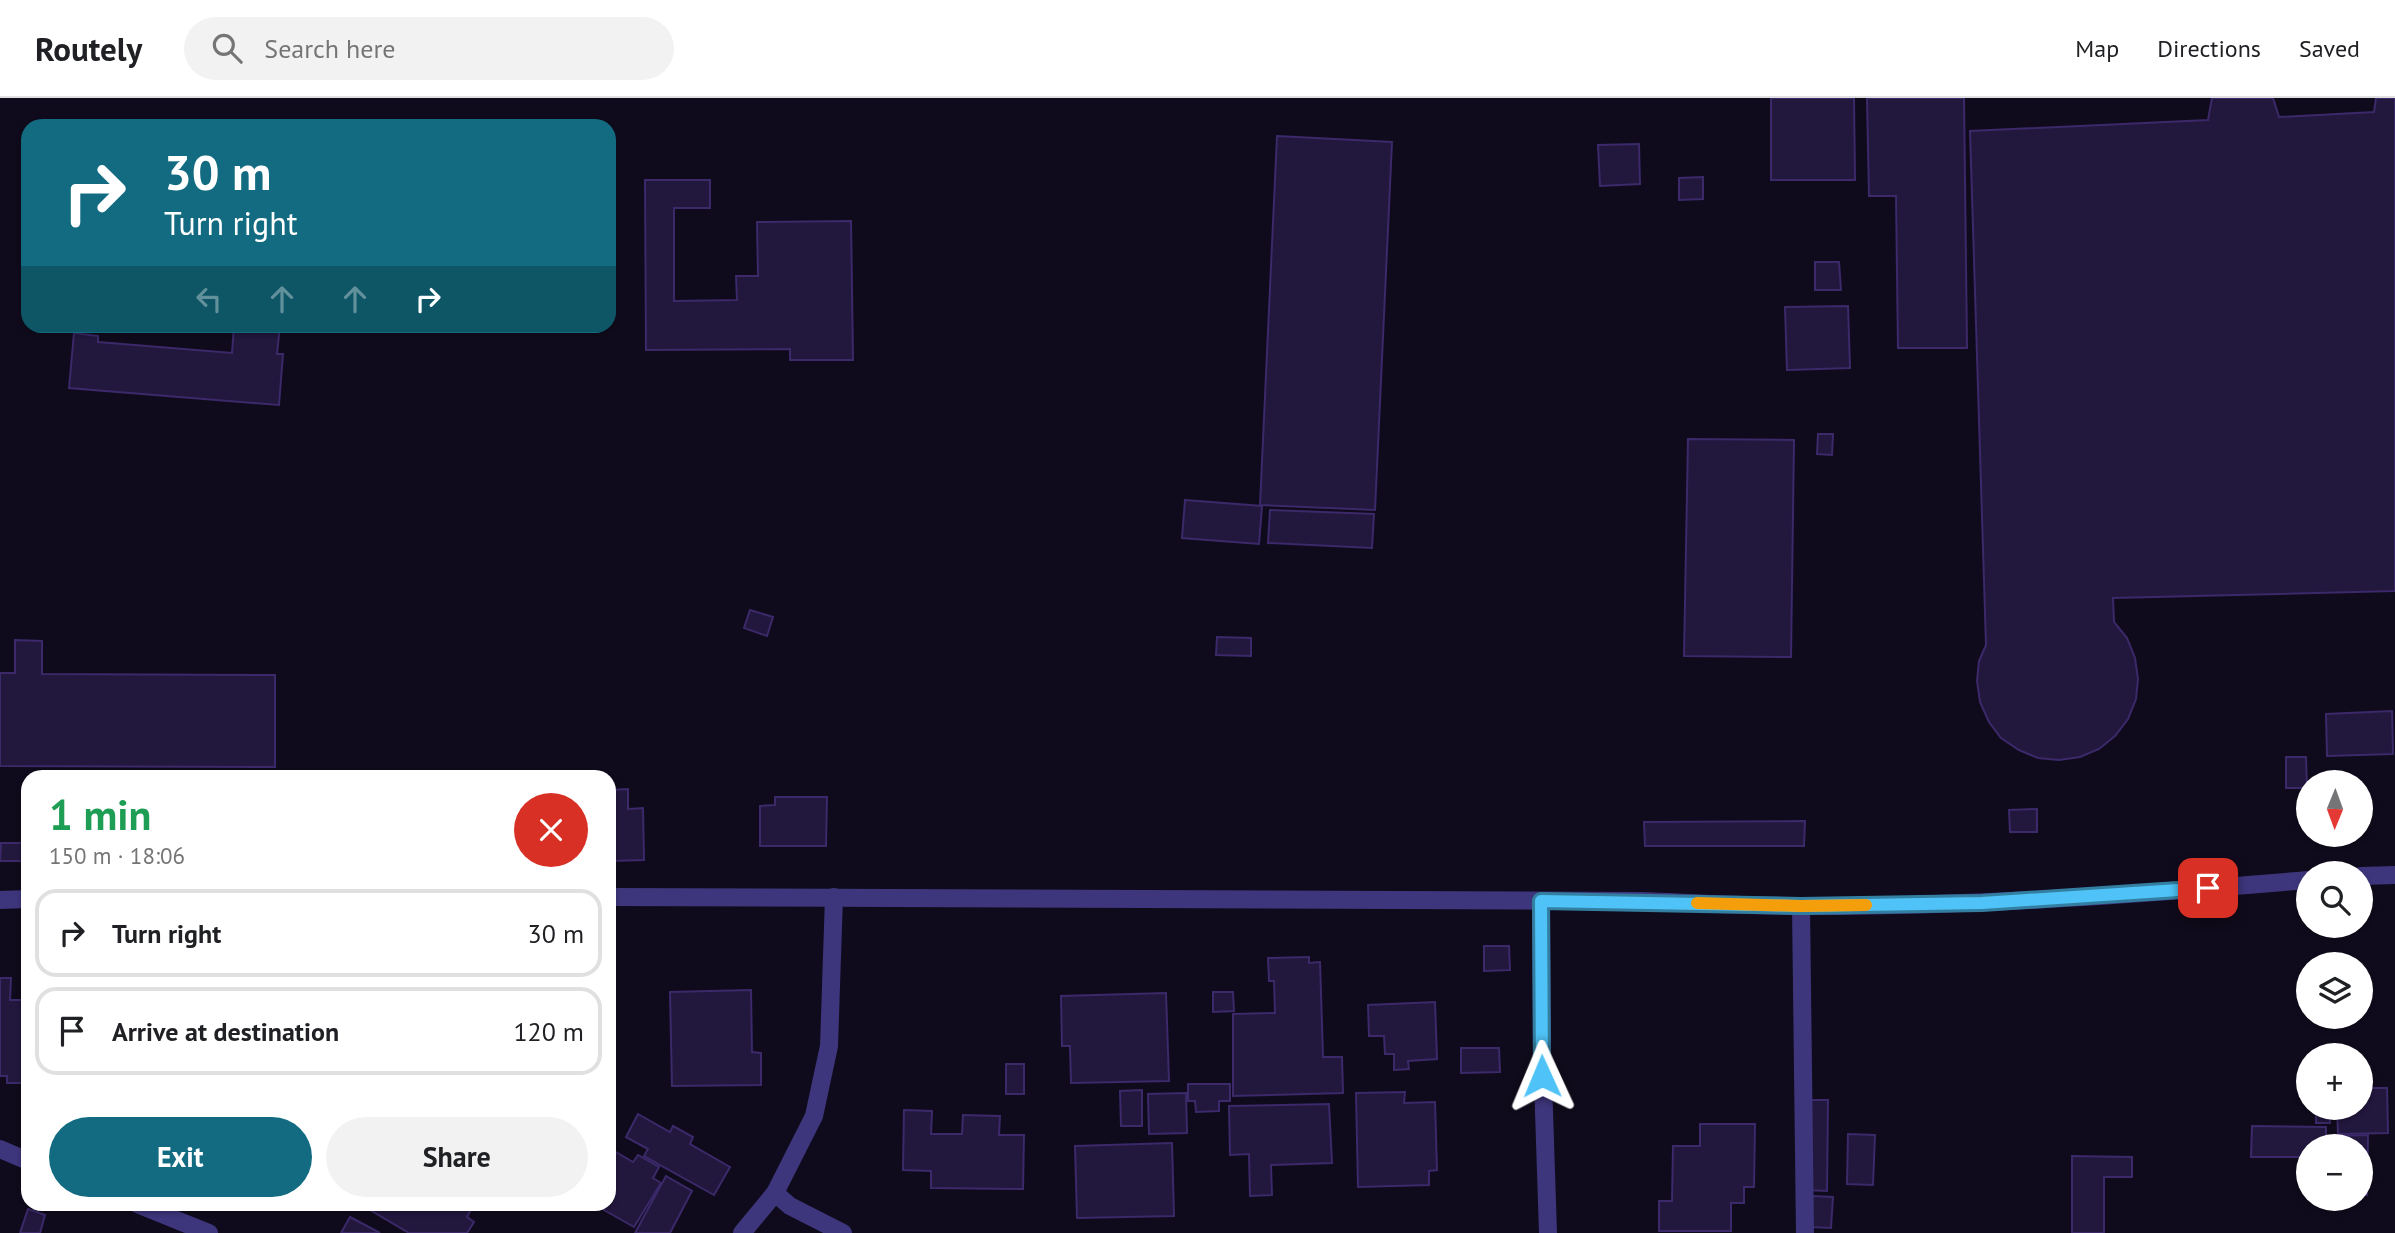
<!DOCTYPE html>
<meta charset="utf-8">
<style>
body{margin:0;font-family:"PT Sans",sans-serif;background:#f2f2f2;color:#202124;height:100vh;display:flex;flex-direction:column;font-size:26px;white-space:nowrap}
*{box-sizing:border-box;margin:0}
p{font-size:23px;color:#757577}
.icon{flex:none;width:38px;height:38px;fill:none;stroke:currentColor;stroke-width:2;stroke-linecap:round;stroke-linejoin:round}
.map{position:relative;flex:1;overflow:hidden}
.sheet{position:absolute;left:21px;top:672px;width:595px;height:441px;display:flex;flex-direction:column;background:#fff;border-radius:21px;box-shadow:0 2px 5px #0004}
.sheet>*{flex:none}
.hud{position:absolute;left:21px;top:21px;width:595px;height:214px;border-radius:21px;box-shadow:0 2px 5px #0004;background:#126b80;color:#fff;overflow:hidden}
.needle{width:46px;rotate:181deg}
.buttons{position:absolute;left:2296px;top:672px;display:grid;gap:14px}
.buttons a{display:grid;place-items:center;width:77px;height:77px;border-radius:50%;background:#fff;box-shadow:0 2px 5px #0004;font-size:35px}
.pin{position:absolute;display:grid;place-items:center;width:60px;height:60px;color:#fff;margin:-30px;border-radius:14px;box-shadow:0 4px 10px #0006}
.me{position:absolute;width:77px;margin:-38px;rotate:359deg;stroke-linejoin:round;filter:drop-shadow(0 0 5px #0008)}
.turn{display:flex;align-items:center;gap:24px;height:147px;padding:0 28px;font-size:32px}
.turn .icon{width:91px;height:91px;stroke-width:2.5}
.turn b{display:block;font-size:49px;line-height:60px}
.lanes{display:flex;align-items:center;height:66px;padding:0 28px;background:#0003;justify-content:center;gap:35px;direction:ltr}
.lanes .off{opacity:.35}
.round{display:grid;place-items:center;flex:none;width:74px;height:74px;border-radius:37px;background:#f2f2f2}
.overview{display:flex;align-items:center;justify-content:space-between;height:119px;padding:0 28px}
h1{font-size:42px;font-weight:700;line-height:52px;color:#1e9e55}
.action{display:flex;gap:14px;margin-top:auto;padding:14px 28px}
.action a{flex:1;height:80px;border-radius:42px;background:#126b80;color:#fff;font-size:28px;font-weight:700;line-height:80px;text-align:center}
.action a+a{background:#f2f2f2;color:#202124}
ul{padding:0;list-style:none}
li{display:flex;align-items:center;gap:21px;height:88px;margin:0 14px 10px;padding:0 14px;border:4px solid #e0e0e0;border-radius:21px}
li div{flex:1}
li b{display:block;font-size:26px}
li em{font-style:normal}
header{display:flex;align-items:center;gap:42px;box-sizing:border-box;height:98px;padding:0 35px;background:#fff;border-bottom:2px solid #e0e0e0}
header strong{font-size:33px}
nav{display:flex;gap:38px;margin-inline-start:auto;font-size:24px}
.search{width:490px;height:63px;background:#f2f2f2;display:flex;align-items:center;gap:18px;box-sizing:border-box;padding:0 24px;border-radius:38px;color:#757577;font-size:26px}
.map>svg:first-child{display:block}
.building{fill:#22173d;stroke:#3b2969;stroke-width:2}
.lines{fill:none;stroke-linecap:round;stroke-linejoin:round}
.street{stroke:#3e367c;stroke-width:18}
.route-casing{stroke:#337fa1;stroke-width:18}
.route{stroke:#4fc3f7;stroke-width:12}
.slow{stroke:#f59e0b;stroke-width:12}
</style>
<header>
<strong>Routely</strong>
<div class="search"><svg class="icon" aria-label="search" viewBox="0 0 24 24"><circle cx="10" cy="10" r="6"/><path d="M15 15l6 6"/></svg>Search here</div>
<nav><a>Map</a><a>Directions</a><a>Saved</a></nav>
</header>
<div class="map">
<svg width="2395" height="1135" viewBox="0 0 2395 1135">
<rect width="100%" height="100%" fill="#100b1c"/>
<!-- building -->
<g class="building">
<polygon points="1771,0 1854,0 1855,82 1771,82"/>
<polygon points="1867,0 1964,0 1967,250 1898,250 1896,98 1869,98"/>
<polygon points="2212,0 2273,0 2279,19 2374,14 2376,0 2395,0 2395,493 2113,500 2114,524 2127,540 2135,560 2138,581 2136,601 2128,621 2115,638 2099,651 2080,659 2059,662 2038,660 2019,652 2001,640 1989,624 1980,604 1977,583 1979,563 1986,547 1970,33 2208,22"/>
<polygon points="254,22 324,28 254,28"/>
<polygon points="1277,38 1392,44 1375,412 1260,407"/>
<polygon points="1639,46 1640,86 1600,88 1598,47"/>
<polygon points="1703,79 1703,101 1679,102 1679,80"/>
<polygon points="645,82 710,82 710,110 674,110 674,203 737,202 736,178 758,178 757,124 851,123 853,262 790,262 790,251 646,252"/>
<polygon points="1815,164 1839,164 1841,192 1815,192"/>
<polygon points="1848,208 1850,270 1787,272 1785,209"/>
<polygon points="234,228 280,228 277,256 283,256 279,307 69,290 74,235 98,238 98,244 232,255"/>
<polygon points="1818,336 1833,336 1832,357 1817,356"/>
<polygon points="1688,341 1794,342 1791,559 1684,558"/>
<polygon points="1185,402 1262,408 1259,446 1182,440"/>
<polygon points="1270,412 1374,416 1372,450 1268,445"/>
<polygon points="750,512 773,519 767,538 744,530"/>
<polygon points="1217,539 1251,540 1251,558 1216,557"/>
<polygon points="15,542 42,543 42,576 275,577 275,669 0,668 0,575 15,575"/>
<polygon points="2392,613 2393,656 2327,658 2326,616"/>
<polygon points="2286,659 2306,659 2307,690 2286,690"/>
<polygon points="628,691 628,711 643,710 644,762 609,763 609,692"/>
<polygon points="775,699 827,699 826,748 760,748 760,708 775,707"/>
<polygon points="2037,711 2037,734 2010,734 2009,712"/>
<polygon points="1805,723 1804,748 1645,748 1644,724"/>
<polygon points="1,745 28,745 28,763 0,763"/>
<polygon points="1484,848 1509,848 1510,872 1484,873"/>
<polygon points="1309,859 1309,865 1320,864 1323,959 1342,959 1343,995 1233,998 1233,916 1275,915 1274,883 1269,883 1268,860"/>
<polygon points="0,880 11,880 10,902 28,902 28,985 7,985 7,978 0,978"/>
<polygon points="751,892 752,954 761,955 761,987 672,988 670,894"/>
<polygon points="1213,894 1233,894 1234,913 1213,914"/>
<polygon points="1166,895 1169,983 1071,985 1070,948 1062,948 1061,898"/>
<polygon points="1435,904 1437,961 1408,963 1409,971 1394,972 1394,956 1385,956 1384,938 1369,938 1368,907"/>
<polygon points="1461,950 1499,950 1500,974 1461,975"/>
<rect x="1006" y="966" width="18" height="30"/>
<polygon points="1188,986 1230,986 1230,1003 1219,1003 1219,1013 1196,1014 1195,1003 1188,1003"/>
<polygon points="2361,990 2387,990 2388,1035 2338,1036 2337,1010 2361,1010"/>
<polygon points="1142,992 1142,1028 1121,1028 1120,993"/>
<polygon points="1405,994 1404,1005 1435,1004 1437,1072 1429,1073 1429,1087 1358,1089 1356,995"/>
<polygon points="1186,995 1187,1035 1149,1036 1148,996"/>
<polygon points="1808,1002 1828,1002 1827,1093 1807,1092"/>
<polygon points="1329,1006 1332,1065 1271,1067 1272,1097 1250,1098 1249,1056 1230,1057 1229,1008"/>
<rect x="2316" y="1010" width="14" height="15"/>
<polygon points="904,1012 932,1013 931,1036 962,1036 963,1017 1000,1018 999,1037 1024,1037 1023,1091 931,1090 931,1073 903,1072"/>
<polygon points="638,1016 670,1034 673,1028 693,1039 690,1046 730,1069 714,1097 644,1058 648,1051 626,1039"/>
<polygon points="1700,1026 1755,1026 1754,1089 1744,1089 1744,1105 1731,1105 1731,1133 1659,1133 1659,1103 1672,1103 1673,1048 1700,1048"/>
<polygon points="2252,1028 2326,1029 2326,1048 2308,1048 2308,1059 2251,1059"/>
<polygon points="1848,1036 1875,1037 1873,1087 1847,1086"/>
<polygon points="2368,1037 2367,1097 2361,1097 2361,1048 2328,1048 2328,1038"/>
<polygon points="1172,1045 1174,1118 1077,1120 1075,1048"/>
<polygon points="609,1050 633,1064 638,1057 659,1069 653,1080 661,1085 634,1129 604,1112 611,1100 609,1099"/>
<polygon points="2072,1058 2132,1059 2132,1079 2104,1079 2104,1135 2072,1135"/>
<polygon points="666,1078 692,1093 670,1135 635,1135"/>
<polygon points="1812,1098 1833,1099 1831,1130 1810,1129"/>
<polygon points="360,1106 474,1106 467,1119 474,1124 467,1135 409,1135"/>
<polygon points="28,1111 45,1117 40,1135 20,1135"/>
<polygon points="350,1119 380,1135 341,1135"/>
</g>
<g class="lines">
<!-- street -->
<g class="street">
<polyline points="2361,778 2395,777"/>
<path d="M609 799 1642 803C1695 805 1748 808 1801 808 1970 809 2140 796 2308 782"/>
<polyline points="0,802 28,801"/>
<polyline points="1541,803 1542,952 1548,1135"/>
<polyline points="1801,808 1805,1135"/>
<polyline points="0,1051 28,1063"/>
<polyline points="775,1095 814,1018 829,948 834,799"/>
<polyline points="137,1106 209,1135"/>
<polyline points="742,1135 775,1095 790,1108 843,1135"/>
</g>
</g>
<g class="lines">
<defs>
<polyline id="route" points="1542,978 1541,803 1801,808 1982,805 2208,790"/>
</defs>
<!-- route casing -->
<use href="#route" class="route-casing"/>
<!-- route -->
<use href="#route" class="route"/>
<!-- slow -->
<polyline class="slow" points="1697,805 1801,808 1866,807"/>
</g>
</svg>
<div class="buttons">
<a><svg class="needle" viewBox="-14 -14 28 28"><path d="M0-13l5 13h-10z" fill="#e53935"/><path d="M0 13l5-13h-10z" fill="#757577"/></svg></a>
<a><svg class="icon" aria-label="search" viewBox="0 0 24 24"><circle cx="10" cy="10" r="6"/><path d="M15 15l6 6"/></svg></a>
<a><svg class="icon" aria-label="layers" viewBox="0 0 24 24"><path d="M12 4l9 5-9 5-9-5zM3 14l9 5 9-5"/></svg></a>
<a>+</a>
<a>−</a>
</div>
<div class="pin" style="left:2208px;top:790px;background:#d93025"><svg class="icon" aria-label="arrive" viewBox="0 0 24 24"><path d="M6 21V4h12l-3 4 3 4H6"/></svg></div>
<svg class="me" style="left:1542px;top:978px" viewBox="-20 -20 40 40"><path d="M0-17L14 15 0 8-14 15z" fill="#4fc3f7" stroke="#fff" stroke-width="4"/></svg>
<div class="hud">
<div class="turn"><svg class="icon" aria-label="right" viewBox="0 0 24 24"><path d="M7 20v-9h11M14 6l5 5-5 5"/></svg><div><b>30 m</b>Turn right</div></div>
<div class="lanes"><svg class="icon off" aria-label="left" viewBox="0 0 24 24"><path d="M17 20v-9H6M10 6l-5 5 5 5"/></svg><svg class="icon off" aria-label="ahead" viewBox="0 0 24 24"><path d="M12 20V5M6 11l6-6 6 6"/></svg><svg class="icon off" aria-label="ahead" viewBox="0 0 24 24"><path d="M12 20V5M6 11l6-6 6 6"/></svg><svg class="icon" aria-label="right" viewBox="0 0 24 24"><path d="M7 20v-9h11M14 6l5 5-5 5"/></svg></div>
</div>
<section class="sheet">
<div class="overview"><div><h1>1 min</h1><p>150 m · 18:06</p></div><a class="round" style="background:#d93025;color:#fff"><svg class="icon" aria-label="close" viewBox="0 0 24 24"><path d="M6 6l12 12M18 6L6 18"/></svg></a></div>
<ul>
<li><svg class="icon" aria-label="right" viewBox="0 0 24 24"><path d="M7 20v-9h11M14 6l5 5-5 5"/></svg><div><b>Turn right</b></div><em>30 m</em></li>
<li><svg class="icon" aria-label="arrive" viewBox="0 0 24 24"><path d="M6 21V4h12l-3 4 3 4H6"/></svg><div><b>Arrive at destination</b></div><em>120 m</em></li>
</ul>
<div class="action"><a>Exit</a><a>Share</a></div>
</section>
</div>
